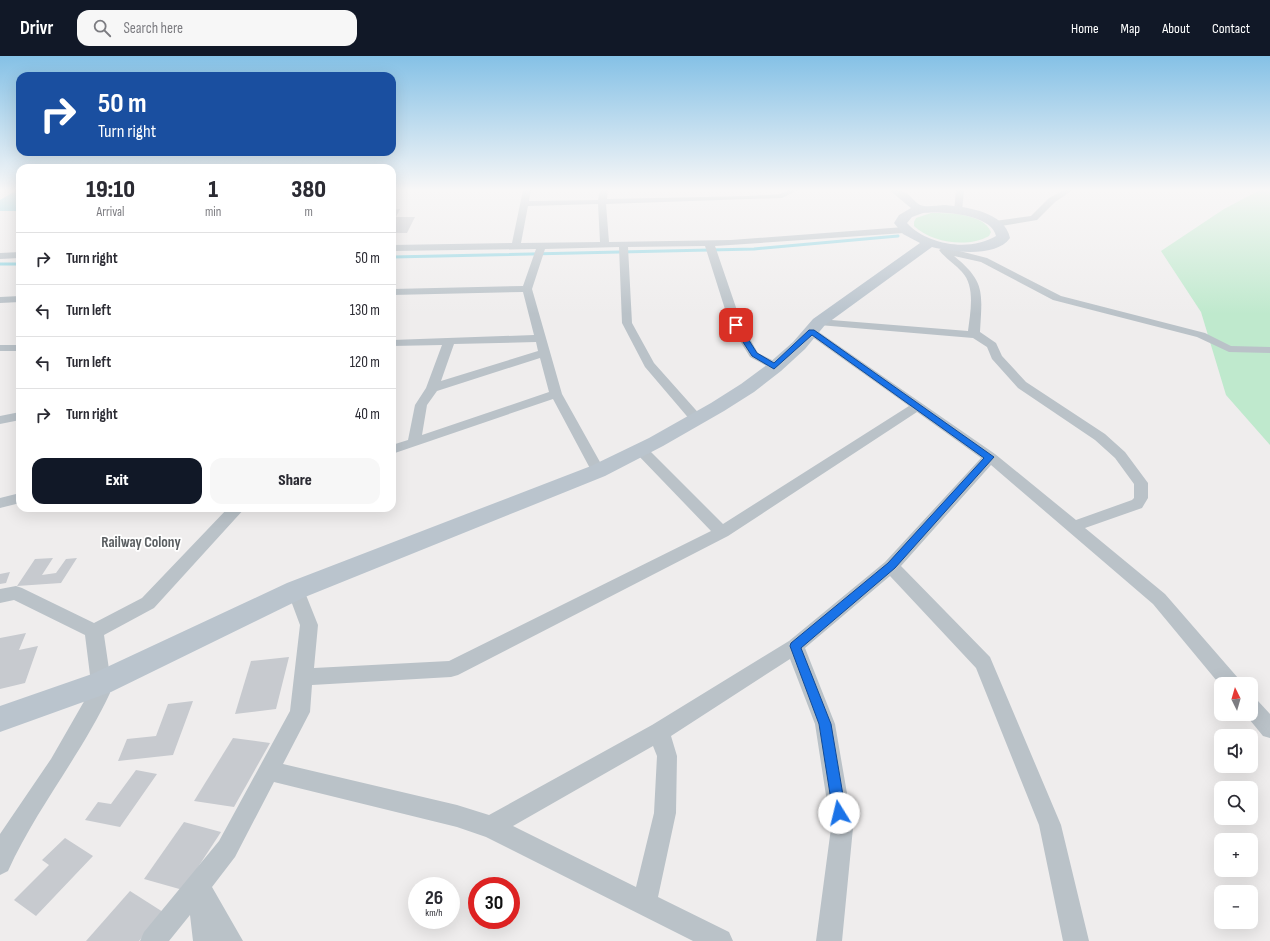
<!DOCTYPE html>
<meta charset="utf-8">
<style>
body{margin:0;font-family:"Sofia Sans Condensed",sans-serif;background:#f7f7f7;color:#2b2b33;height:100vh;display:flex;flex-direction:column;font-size:15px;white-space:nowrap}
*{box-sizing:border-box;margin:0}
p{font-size:13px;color:#7c7c81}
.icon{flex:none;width:22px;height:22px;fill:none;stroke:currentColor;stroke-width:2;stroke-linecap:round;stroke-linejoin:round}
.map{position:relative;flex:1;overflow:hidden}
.drawer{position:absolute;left:16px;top:108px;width:380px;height:348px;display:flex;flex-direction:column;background:#fff;border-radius:12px;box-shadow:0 4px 16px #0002}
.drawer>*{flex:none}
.top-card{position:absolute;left:16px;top:16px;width:380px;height:84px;border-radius:12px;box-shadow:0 4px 16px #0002;background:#1a4fa0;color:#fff;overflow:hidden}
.needle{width:26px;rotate:355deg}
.buttons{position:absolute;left:1214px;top:621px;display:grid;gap:8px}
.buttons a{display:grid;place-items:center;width:44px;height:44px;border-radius:8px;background:#fff;box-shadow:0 4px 16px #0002;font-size:20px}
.speed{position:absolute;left:408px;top:821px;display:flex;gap:8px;font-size:20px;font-weight:700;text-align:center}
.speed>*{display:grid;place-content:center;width:52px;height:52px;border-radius:50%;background:#fff;box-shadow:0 4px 16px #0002;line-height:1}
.speed small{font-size:10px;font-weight:400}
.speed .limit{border:6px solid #d22;background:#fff;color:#111}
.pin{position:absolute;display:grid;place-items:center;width:34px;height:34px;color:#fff;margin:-17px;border-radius:8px;box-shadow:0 2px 6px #0006}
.me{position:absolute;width:44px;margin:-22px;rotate:351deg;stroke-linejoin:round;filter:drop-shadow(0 0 3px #0008)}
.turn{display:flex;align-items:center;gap:14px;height:84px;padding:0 16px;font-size:18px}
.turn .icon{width:52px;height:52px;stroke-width:2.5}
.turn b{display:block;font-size:28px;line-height:34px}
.eta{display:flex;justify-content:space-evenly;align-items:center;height:68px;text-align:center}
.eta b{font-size:24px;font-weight:800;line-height:28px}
.button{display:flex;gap:8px;margin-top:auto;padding:8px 16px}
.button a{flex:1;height:46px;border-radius:12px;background:#111827;color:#fff;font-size:16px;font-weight:800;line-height:46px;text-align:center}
.button a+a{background:#f7f7f7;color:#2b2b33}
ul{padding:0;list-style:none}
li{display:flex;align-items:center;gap:12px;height:52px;padding:0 16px;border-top:1px solid #e1e1e2}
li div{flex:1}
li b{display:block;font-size:15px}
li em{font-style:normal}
header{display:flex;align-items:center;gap:24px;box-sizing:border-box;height:56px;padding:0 20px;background:#111827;color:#fff}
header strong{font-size:19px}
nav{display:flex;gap:22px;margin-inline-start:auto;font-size:14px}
.search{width:280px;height:36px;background:#f7f7f7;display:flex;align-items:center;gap:10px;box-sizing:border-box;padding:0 14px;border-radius:12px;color:#7c7c81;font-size:15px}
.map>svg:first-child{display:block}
.green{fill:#bfe9cd}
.water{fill:#91d5e2}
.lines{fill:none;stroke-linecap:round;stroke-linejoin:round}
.stream{stroke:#91d5e2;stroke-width:3}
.building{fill:#c7cacf}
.street{fill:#bac2c8;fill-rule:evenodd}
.secondary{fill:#bac4cd;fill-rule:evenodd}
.route{fill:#1a73e8;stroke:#114b97}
.labels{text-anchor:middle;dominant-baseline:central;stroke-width:3.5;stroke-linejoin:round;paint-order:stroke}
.district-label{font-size:15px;font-weight:bold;fill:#5a5e61;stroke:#fff}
</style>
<header>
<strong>Drivr</strong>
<div class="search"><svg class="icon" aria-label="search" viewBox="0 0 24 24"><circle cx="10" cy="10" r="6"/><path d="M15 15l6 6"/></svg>Search here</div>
<nav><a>Home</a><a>Map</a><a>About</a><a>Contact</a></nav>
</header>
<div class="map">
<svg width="1270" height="885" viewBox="0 0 1270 885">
<rect width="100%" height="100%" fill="#efeded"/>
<!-- green -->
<g class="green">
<polygon points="1260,134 1270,134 1270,389 1226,339 1201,256 1161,195 1224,153"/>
<path d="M931 157C949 157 983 157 991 176L989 180C968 192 932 187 914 170V166L916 162Z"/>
</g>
<!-- water -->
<polygon class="water" points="17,134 20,134 20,155 0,155 0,144"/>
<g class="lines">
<!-- stream -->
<g class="stream">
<polyline points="392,201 754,193 898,180"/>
<polyline points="0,208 20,208"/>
</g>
</g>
<!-- building -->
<g class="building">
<polygon points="400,153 396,161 415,161 407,177 392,177 392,154"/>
<polygon points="53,502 42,519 56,517 66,503 77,502 61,527 17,530 35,503"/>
<polygon points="10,516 6,527 0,528 0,518"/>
<polygon points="26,577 19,594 38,590 25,627 0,633 0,582"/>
<polygon points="289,601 276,653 235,658 251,605"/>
<polygon points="193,645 173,699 118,705 127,683 156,680 168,648"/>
<polygon points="233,682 270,687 234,751 194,745"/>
<polygon points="136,714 157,718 120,771 85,764 98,746 111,748"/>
<polygon points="184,766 221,776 183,834 144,823"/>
<polygon points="65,782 93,800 36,860 14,844 49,809 42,804"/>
<polygon points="130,835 163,856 139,885 86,885"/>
</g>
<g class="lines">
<!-- street -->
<g class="street">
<path d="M523 134H531L529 145 598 144 600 134H608L607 143 749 140 780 138 789 134H798L782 142 606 148 609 186 731 184 904 171 908 174 904 177 715 190 742 269 758 297 778 307 780 310 774 314 750 301 730 269 705 190 628 191 632 267 654 307 703 362 701 365H691L645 311 622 267 619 191 545 193 532 233 562 338 605 415 603 418H593L553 343 392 398V389L408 384 415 349 426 332 442 289 392 290V284L534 279 523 236 392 239V233L523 230 536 193 392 195V189L512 187ZM598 148 600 186 521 187 528 150ZM536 286 538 295 441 325 454 288ZM540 302 549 336 422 379 427 349 437 335Z"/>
<polygon points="956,134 964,134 962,155 958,158 954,155"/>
<polygon points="1064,134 1073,134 1055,146 1037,164 995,171 991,168 995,165 1031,160 1049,142"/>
<path d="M944 191 987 202 1061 240 1205 277 1231 290 1270 291V297L1229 296 1197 281 1053 244 981 206 954 200C986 226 982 237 980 276L996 287 1002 300 1026 326 1105 378 1125 396 1148 427V442L1142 452 1085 472 1165 538 1238 622 1241 628H1221V630L1153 548 991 409 901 510 990 601 1061 769 1089 885H1063L1039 769 976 612 890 520 805 592 835 668 853 772 842 885H816L831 772 815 668 790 603 671 680 677 700 676 757 658 841 729 876 733 885H693L486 781 457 771 274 726 235 801 212 831 243 885H193L190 859 169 885H140L144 876 219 785 290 655 300 569 287 534 290 529 296 527 302 529 318 569 314 612 449 605 711 475 635 396 633 393 635 390H645L723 468 909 350 808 278 806 276 808 274H816L995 398 1076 464 1132 444 1134 442V428L1115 402 1095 384 1018 332 992 303 987 291 973 282 819 269 814 266 819 263 968 275C970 257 976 231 962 216 955 208 946 203 939 194ZM917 356 981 402 885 506 789 585 652 669 489 759 457 749 283 708 310 656 312 629 451 621 458 619 728 480ZM653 690 657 700 654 757 636 831 513 770Z"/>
<polygon points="20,196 20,202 0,203 0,197"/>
<polygon points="20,240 20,246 0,247 0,241"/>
<rect x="0" y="289" width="20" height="6"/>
<polygon points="20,356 20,364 0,368 0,360"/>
<polygon points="20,437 20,447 0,452 0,442"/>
<path d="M228 452H245L154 552 104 579 111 627 110 637C81 699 36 753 8 815L0 819V778L51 703 90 635 91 627 85 579 14 544 0 547V533L16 530 22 532 94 567 142 542Z"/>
<polygon points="1251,642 1258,645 1270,658 1270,682 1263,680 1245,658 1251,658"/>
</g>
<!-- secondary -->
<path class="secondary" d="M889 134C912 131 910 147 924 150 930 151 939 149 945 149 967 151 1005 156 1010 182 996 202 952 196 932 191L825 269 805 293 781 315 754 336 724 355 663 390 605 420 305 541 111 636 0 676V650L92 618 287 527 591 410 649 382 711 347 741 328 768 308 793 286 813 263 920 187 903 178 894 167 899 159 911 152ZM923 157C941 155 992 158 996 180 970 196 927 189 907 167L912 161Z"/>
</g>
<!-- sky -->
<linearGradient id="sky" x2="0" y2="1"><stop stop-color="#85c1e6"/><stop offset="0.52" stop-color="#f8f7f7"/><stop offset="1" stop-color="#f8f7f7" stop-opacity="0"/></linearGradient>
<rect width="1270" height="258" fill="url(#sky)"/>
<!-- route -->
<polygon class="route" points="733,267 738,267 757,297 774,307 809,274 814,274 994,401 895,512 801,592 831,668 846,757 844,762 839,764 835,762 833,757 819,668 790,590 791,587 888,507 984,402 812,279 774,313 752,300 732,269"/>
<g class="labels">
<!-- district labels -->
<g class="district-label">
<text x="141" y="486">Railway Colony</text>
</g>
</g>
</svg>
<div class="buttons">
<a><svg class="needle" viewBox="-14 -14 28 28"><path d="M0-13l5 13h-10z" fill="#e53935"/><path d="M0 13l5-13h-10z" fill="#7c7c81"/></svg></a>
<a><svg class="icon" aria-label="sound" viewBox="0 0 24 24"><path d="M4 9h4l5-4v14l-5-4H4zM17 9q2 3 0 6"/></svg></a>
<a><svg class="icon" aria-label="search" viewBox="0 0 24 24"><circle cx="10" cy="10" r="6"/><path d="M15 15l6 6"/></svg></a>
<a>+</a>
<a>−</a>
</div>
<div class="speed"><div>26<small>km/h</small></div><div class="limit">30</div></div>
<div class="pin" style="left:736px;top:269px;background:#d93025"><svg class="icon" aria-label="arrive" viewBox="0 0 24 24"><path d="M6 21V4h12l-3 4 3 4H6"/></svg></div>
<svg class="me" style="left:839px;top:757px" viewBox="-20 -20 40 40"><circle r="19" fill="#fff"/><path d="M0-13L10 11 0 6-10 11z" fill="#1a73e8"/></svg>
<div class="top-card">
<div class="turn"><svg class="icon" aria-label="right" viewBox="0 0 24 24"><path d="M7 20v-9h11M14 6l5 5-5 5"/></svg><div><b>50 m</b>Turn right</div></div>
</div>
<section class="drawer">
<div class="eta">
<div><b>19:10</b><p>Arrival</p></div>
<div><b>1</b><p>min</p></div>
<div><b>380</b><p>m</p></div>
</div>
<ul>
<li><svg class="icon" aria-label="right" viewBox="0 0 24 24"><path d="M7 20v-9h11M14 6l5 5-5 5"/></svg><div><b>Turn right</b></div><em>50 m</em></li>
<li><svg class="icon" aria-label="left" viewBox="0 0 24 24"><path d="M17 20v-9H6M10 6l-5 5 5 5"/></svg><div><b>Turn left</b></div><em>130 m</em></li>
<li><svg class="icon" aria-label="left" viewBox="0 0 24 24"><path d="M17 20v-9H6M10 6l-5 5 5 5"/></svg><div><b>Turn left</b></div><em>120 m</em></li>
<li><svg class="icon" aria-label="right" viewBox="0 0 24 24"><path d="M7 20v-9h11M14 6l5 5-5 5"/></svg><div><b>Turn right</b></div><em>40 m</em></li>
</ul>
<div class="button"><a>Exit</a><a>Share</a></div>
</section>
</div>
